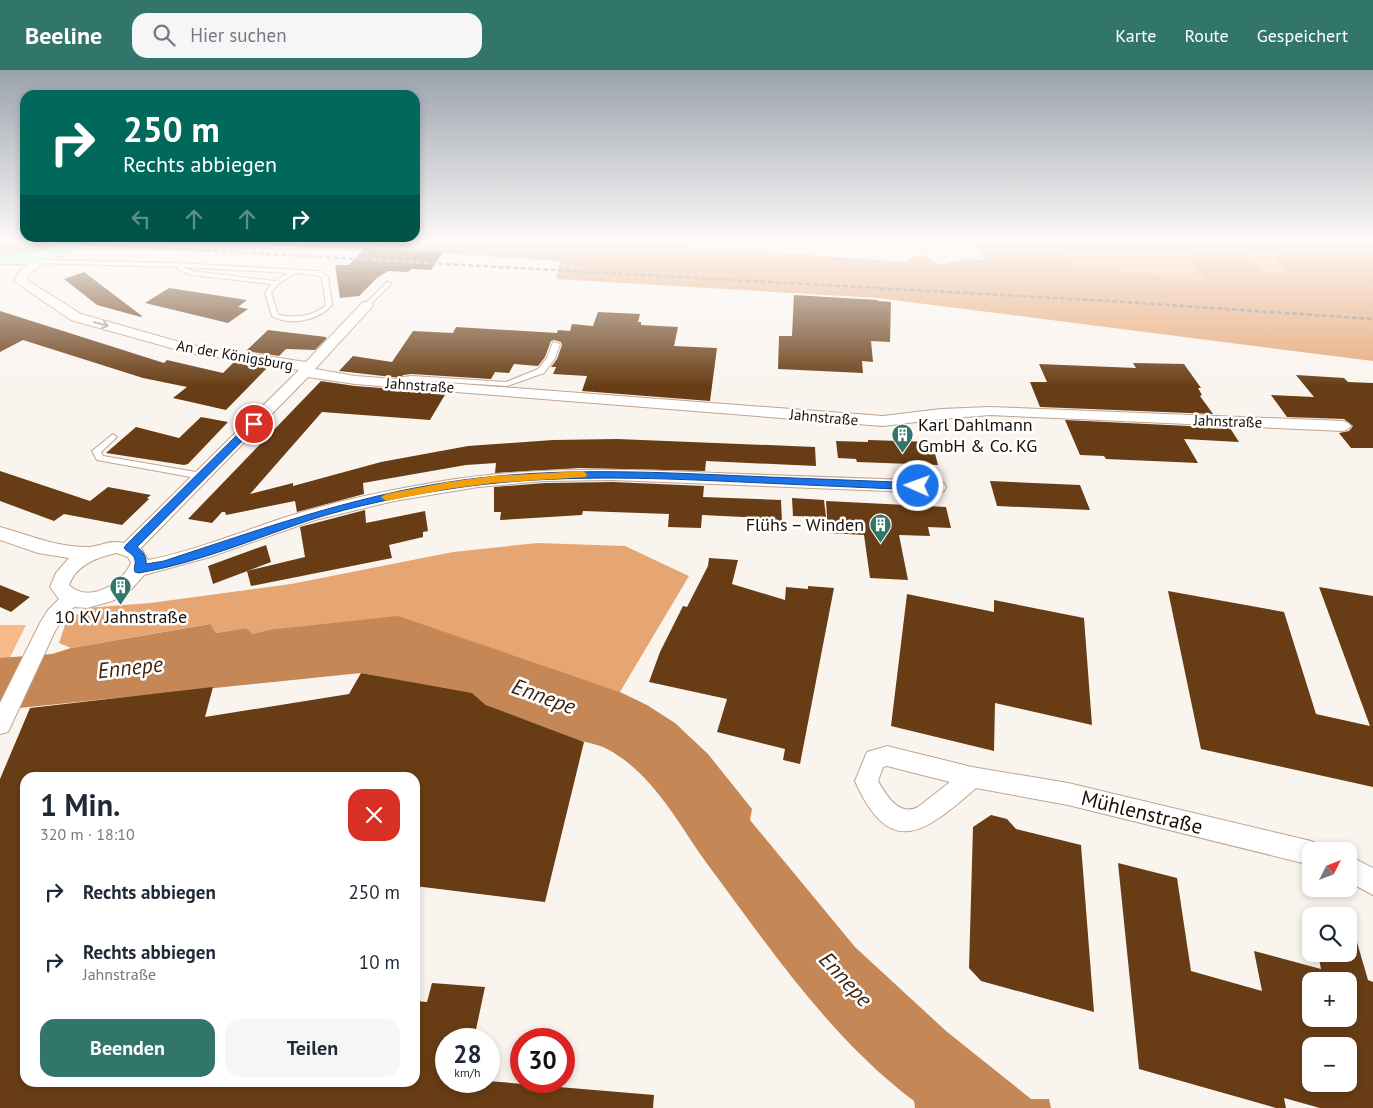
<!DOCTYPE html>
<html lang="de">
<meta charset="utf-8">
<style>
body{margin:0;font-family:"PT Sans",sans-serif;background:#f6f6f7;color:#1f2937;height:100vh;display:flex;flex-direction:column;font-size:19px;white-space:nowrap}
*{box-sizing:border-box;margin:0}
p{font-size:16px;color:#747a83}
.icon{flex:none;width:28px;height:28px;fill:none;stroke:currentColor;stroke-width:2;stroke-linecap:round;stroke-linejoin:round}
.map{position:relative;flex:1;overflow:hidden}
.panel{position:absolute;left:20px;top:702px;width:400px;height:315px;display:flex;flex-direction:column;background:#fff;border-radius:15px;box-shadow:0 2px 8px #0003}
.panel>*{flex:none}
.top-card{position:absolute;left:20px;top:20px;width:400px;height:152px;border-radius:15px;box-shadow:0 2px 8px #0003;background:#00695c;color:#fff;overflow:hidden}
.needle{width:32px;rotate:48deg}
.controls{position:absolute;left:1302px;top:772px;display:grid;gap:10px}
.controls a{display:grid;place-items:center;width:55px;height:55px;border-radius:10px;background:#fff;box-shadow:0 2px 8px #0003;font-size:25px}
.speed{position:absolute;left:435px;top:958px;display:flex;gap:10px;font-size:25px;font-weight:700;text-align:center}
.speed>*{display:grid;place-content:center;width:65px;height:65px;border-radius:50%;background:#fff;box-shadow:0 2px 8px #0003;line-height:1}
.speed small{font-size:12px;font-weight:400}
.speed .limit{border:8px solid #d22;background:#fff;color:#111}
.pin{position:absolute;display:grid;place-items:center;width:42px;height:42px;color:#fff;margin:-21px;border:2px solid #fff;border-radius:50%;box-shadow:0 1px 5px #0007}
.me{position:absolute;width:55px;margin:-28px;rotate:272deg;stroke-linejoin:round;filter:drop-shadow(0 0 4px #0008)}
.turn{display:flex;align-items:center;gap:18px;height:105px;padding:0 20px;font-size:22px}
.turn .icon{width:65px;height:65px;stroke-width:2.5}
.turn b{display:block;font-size:35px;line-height:42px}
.lanes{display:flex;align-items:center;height:48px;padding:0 20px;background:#0003;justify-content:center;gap:25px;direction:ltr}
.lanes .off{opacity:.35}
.round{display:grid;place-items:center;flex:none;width:52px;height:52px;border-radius:15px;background:#f6f6f7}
.overview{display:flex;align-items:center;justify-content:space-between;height:85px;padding:0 20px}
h1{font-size:30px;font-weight:600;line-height:38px}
.action{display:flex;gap:10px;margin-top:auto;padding:10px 20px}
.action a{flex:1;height:58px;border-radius:15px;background:#32766b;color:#fff;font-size:20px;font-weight:600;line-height:58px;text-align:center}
.action a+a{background:#f6f6f7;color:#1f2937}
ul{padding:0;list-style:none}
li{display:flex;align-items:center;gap:15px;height:70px;padding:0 20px}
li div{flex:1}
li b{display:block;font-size:19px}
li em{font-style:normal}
header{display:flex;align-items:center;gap:30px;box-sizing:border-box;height:70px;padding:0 25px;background:#32766b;color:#fff}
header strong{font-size:24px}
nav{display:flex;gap:28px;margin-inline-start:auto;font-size:18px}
.search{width:350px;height:45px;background:#f6f6f7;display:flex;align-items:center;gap:12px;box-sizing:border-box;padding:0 18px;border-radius:15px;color:#747a83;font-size:19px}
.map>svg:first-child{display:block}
.green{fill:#f7b987}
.forest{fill:#e6a674}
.water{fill:#c58755}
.building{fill:#683d15;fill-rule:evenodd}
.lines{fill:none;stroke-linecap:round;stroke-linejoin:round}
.service-casing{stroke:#c1a48d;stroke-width:2}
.minor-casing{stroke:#c1a48d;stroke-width:2}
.secondary-casing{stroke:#c1a48d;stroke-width:2}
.service{fill:#fff;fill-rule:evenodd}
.minor{fill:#fff;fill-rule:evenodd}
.secondary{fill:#c1faf2;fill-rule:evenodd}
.rail{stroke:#928a83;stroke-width:2.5;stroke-dasharray:5 2.5;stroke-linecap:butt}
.oneway{stroke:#a39f9c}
.route{fill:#1a73e8;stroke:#114b97}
.slow{fill:#f59e0b}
.labels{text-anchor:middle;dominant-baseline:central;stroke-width:5;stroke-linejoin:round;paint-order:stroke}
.far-street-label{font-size:15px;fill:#1a0f07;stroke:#fff}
.poi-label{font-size:18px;fill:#1a0f07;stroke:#fff;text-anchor:start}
.near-street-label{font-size:21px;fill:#1a0f07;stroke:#fff}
.near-water-label{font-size:22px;font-style:italic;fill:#3e240e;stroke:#fff}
</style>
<header>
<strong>Beeline</strong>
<div class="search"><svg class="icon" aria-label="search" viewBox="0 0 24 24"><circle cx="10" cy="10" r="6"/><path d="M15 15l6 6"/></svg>Hier suchen</div>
<nav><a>Karte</a><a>Route</a><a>Gespeichert</a></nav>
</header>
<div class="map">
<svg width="1373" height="1038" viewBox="0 0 1373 1038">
<rect width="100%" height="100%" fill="#faf4ef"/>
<!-- green -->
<g class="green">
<polygon points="1053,171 1177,171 1204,211 1075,196"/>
<polygon points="1231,171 1265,171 1285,204 1268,206"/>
<polygon points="0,555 26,555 0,608"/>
</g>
<!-- forest -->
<g class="forest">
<polygon points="0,171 61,175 34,184 0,183"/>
<polygon points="182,171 618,171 905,192 921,184 941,195 962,189 985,190 972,171 1053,171 1075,196 1204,211 1177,171 1231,171 1268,206 1285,204 1265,171 1373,171 1373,291 878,228 556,209 560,191 378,179 380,176 363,180"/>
<polygon points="537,473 625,476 689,506 620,622 555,601 268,560 253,564 246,558 216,563 209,554 71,578 59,573 66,552 86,538 150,533 291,514 453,482"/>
</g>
<!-- water -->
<path class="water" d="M398 546 620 622 647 635 675 653 708 684 752 739 750 750 855 877 946 961 1031 1029H1049L1051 1038H915L914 1031C830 968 770 878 708 795 679 755 653 703 607 679 598 674 587 673 578 670 547 658 516 647 486 635L473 624 361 603 0 640V588L52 584 71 578 210 554 216 563 246 558 253 564 268 560Z"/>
<!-- building -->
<g class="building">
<polygon points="365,178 378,179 443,182 431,200 411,199 408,202 388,201 377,208 359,226 340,228 335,195 349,195"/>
<polygon points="84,202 142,246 141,247 97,235 64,209"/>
<polygon points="169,218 247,230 238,237 248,239 228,253 145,233"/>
<polygon points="794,225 878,230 878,231 891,232 890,272 871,271 873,292 862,291 863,303 778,299 779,266 792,266"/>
<polygon points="0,241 164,293 167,290 223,303 234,292 268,297 226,340 173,328 187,317 143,308 23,270 0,282"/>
<polygon points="598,242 640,244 638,252 641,252 641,255 678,257 674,276 717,278 710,331 582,321 587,306 553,304 556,297 551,297 557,289 562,275 561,272 554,270 551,271 545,287 538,296 514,294 509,303 495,302 491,309 412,304 403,305 401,308 339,301 353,286 392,292 413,261 453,263 456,257 557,263 558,260 570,261 572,254 593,256"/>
<polygon points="268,260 326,267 326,269 315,280 286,279 279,286 246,281"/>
<polygon points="1133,293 1184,294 1201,318 1198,318 1202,325 1200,326 1213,344 1040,337 1030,312 1047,312 1039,294 1136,298"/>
<polygon points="1296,305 1344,308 1348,312 1373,313 1373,378 1351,378 1339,363 1349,361 1353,356 1344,349 1287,347 1271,325 1314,327"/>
<polygon points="321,311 355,316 446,323 430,350 322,342 250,424 293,413 293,416 381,392 468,376 553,370 617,369 815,377 816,396 706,391 705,401 580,398 495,403 496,393 466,395 363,413 364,424 297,442 295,431 226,445 225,442 222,442 212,453 188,449"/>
<polygon points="201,347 228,352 188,394 184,395 106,383 136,357 179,368"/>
<polygon points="1065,350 1230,358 1239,372 1184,369 1198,393 1106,389 1104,386 1080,385"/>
<polygon points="868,370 932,372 938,395 857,392 856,389 838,388 836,371 868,372"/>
<polygon points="0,401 90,431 108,417 151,425 147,428 149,429 122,455 64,444 54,451 0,431"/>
<polygon points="990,411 1080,415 1090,440 997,436"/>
<polygon points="613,412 704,416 703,427 781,430 782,452 764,451 764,448 702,445 701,458 668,457 669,444 583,441 582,445 500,450 501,442 494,442 494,417 545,413"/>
<polygon points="792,428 824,430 826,447 793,446"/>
<polygon points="826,431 946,437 951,458 928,457 930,466 899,465 908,510 870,508 864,465 828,463"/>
<polygon points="365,440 366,453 425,441 428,461 423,462 423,467 389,475 392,488 251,516 247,501 305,487 300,457"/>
<polygon points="266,475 271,492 213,514 208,496"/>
<polygon points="709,488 738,490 732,514 785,530 786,517 808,519 808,516 834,518 800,694 783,690 785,679 717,662 727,629 649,612 660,582 683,536 687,537 708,496"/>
<polygon points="0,515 30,527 11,542 0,537"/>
<polygon points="1319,517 1373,526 1373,717 1201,679 1168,521 1284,542 1316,644 1370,656"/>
<polygon points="907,524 994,542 994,530 1084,548 1092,655 995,633 994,681 891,656"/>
<polygon points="361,603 472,623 486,635 584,672 545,832 415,816 415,708 25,708 25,1012 415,1012 415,931 427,932 432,913 485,917 474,969 446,969 446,1011 488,1011 654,1025 653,1038 0,1038 0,709 30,638 213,617 205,647 349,624"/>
<polygon points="991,745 1007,749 1016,759 1081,775 1094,942 981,911 969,898 973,757"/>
<path d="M1118 793 1177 808 1191 901 1262 921 1254 881 1321 899 1318 884H1349V863L1354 862 1368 910 1373 912V1038H1320L1284 1028 1286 1038H1276L1139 999ZM1311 911H1349V949H1311ZM1311 976H1349V1014H1311Z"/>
</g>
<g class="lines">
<defs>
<g id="service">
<path d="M37 190 178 193 319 201 328 207 332 235C319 250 290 257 272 246L265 223 271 214 192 205 178 200 177 199 180 197 35 193V191ZM181 197 288 203 275 211 193 201ZM296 203 317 205 322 208 326 235C312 247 296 248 278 245L271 223 278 214Z"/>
<polygon points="387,212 392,213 369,236 365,236 365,234"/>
<polygon points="553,272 560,274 555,288 544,303 507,316 412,310 409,311 407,316 404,316 400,314 403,307 412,306 506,312 538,299 547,288"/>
<polygon points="113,364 117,367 101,382 103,386 202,403 206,406 202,409 97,390 92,381"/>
</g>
<g id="minor">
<path d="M37 188 43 192 28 206 27 210 81 244 190 275 306 292 363 232H371L373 235 371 238 315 299 355 306 883 346 941 339 990 337 1343 351 1348 353 1351 356 1348 359 1343 361 990 345 941 349 883 356 355 314 308 307 141 478 148 490C194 481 238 463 283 448 335 431 389 420 443 411 534 396 625 399 717 403 790 406 864 409 938 411L944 413 946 417 944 421 938 423 613 410 545 411 478 417 394 431 315 450 210 487 144 505 129 522 112 531 87 538 74 537 62 550 55 561 8 662 0 664V633L40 553 48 540 59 529 50 517 56 503 69 488 38 483 0 470V457C29 465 56 477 87 477 100 477 110 469 124 473L299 300 189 283 71 250 14 211C18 201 27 192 37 188ZM117 483 128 487 131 493C122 514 88 534 69 515 76 495 97 487 117 483Z"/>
<path d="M887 676 972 697 1068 713 1311 771 1320 775 1322 781H1311V795L1068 735 976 718C925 763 890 790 855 711L867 682ZM887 696 950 712 918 737C899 747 886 725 878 711L883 697Z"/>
<polygon points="1349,786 1373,798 1373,825 1349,812"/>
</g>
<path id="secondary" d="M63 171H83C68 193 24 195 0 194V184L39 182Z"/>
</defs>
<!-- service casing -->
<use href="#service" class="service-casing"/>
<!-- minor casing -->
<use href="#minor" class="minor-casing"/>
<!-- secondary casing -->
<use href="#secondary" class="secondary-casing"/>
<!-- service -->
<use href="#service" class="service"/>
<!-- minor -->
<use href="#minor" class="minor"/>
<!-- secondary -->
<use href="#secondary" class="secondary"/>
<!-- rail -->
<polyline class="rail" points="34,171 1110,231 1373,249"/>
</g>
<!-- one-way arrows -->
<defs><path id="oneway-shaft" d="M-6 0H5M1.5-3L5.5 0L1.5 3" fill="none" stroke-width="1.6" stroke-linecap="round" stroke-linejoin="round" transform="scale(1.25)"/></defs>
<use class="oneway" href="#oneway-shaft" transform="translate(101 254) rotate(16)"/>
<!-- sky -->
<linearGradient id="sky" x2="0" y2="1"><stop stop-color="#9aa2ad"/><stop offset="0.54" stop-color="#fdfaf8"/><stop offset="1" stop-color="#fdfaf8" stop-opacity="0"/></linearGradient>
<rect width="1373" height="317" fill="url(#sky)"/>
<!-- route -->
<path class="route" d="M254 351 258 354 257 356 137 477C143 481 147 487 146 494L164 491C258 460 351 427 449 412 540 398 630 401 722 405 787 408 852 410 918 413L923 416 918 420C851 417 785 414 719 411 629 407 539 405 449 419 403 426 354 436 310 450 254 469 197 493 139 503L135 502C133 497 136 495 135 490 134 484 127 482 124 478L126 475 250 352Z"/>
<!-- slow -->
<polygon class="slow" points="583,401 587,404 586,407 493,413 448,419 386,431 381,427 386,424 448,412 493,406"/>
<!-- icons -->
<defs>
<symbol id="building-pin" viewBox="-11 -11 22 30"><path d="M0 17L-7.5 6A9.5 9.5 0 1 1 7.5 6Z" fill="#32766b" stroke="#fff"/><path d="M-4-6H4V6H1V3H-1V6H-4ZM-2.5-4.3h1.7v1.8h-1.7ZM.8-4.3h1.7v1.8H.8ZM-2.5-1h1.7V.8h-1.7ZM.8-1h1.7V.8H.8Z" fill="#fff"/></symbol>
</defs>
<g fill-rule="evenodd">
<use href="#building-pin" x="890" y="352" width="25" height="34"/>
<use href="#building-pin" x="868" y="442" width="25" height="34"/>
<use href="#building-pin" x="108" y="504" width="25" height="34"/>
</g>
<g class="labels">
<!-- far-street labels -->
<g class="far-street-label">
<text transform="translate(235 285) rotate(10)">An der Königsburg</text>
<text transform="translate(420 315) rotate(4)">Jahnstraße</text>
<text transform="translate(824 347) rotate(5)">Jahnstraße</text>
<text transform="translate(1228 351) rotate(2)">Jahnstraße</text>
</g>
<!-- poi labels -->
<g class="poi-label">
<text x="918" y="354">Karl Dahlmann<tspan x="918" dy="21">GmbH &amp; Co. KG</tspan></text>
<text x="864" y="454" text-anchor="end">Flühs – Winden</text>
<text x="121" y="546" text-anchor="middle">10 KV Jahnstraße</text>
</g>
<!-- near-street labels -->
<g class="near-street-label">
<text transform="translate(1142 742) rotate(14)">Mühlenstraße</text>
</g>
<!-- near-water labels -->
<g class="near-water-label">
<text transform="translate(130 597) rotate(-6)">Ennepe</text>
<text transform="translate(544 626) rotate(20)">Ennepe</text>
<text transform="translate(846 909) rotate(47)">Ennepe</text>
</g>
</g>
</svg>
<div class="controls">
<a><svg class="needle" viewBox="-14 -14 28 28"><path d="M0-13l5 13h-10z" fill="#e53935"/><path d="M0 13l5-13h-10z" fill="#747a83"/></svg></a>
<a><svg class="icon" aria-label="search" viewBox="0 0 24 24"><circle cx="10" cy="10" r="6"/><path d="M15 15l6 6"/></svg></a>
<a>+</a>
<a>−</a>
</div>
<div class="speed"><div>28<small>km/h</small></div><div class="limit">30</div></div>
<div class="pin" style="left:254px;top:354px;background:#d93025"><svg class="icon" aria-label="arrive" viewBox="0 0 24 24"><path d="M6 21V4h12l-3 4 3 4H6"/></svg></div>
<svg class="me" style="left:918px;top:416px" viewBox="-20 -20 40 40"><circle r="17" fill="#1a73e8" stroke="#fff" stroke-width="3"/><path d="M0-11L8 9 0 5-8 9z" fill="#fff"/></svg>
<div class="top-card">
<div class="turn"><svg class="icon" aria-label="right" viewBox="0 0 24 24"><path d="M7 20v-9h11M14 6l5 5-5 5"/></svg><div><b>250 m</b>Rechts abbiegen</div></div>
<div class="lanes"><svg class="icon off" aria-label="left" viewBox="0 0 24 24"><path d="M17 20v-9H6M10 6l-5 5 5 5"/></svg><svg class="icon off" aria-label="ahead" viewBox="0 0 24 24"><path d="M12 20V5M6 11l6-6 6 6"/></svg><svg class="icon off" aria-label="ahead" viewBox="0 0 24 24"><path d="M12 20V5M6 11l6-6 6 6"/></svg><svg class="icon" aria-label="right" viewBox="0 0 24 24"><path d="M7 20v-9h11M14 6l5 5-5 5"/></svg></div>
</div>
<section class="panel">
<div class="overview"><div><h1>1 Min.</h1><p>320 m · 18:10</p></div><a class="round" style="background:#d93025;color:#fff"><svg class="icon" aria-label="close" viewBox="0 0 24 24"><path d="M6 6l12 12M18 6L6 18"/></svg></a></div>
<ul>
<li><svg class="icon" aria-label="right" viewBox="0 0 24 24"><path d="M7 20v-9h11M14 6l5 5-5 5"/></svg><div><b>Rechts abbiegen</b></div><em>250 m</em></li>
<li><svg class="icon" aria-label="right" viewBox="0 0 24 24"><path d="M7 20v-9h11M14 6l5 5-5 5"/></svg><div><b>Rechts abbiegen</b><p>Jahnstraße</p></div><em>10 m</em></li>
</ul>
<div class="action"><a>Beenden</a><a>Teilen</a></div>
</section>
</div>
